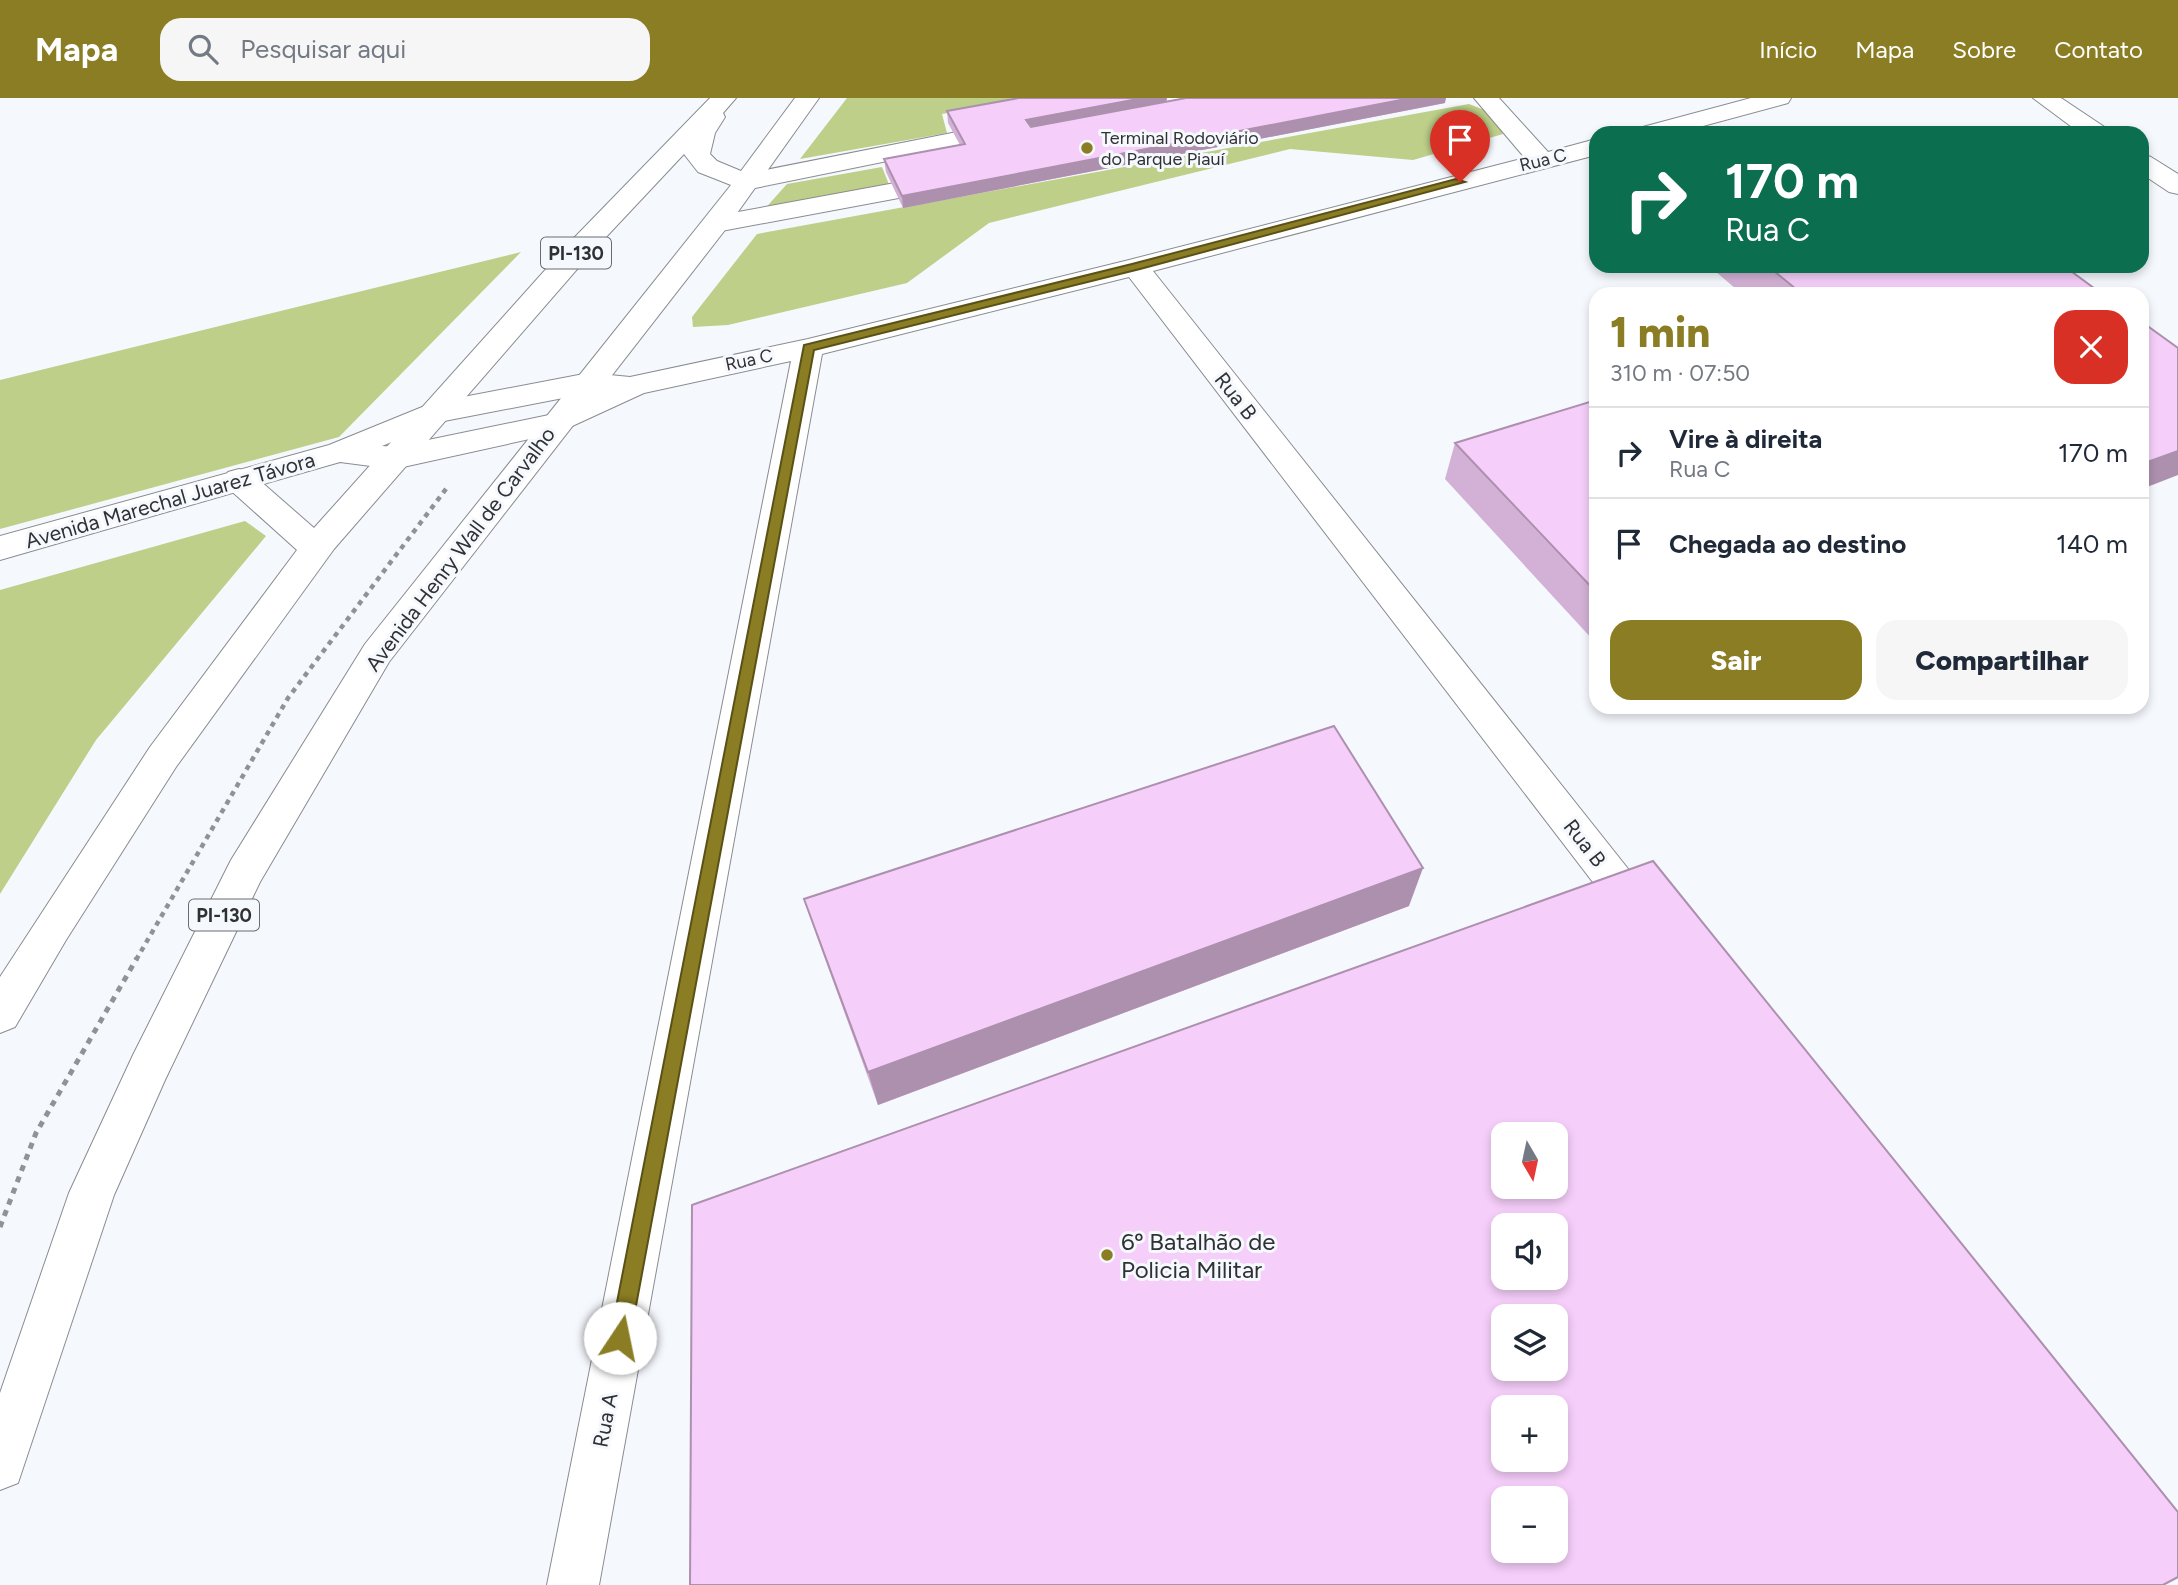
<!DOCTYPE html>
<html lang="pt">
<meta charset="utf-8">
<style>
body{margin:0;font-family:Figtree,sans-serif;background:#f6f6f7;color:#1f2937;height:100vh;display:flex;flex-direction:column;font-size:26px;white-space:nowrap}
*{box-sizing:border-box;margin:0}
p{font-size:23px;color:#747a83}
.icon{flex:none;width:38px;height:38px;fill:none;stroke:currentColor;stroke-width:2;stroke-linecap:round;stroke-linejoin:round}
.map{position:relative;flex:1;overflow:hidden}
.details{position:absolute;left:1589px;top:189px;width:560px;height:427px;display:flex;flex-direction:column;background:#fff;border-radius:21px;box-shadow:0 4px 10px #0003}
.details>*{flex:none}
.guide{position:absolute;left:1589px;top:28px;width:560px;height:147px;border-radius:21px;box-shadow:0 4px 10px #0003;background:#0b6e4f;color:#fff;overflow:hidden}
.needle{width:46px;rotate:171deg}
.fabs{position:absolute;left:1491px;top:1024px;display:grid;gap:14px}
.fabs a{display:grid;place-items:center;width:77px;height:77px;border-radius:14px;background:#fff;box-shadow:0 4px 10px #0003;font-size:35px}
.pin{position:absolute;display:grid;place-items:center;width:60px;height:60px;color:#fff;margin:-72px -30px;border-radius:50% 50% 50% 0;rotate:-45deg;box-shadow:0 0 7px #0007}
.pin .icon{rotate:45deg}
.me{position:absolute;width:77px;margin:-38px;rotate:11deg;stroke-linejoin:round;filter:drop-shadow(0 0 5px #0008)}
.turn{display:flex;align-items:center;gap:24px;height:147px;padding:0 21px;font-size:32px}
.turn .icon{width:91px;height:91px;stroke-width:2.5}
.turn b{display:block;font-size:49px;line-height:60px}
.round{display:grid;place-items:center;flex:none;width:74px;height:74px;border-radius:21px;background:#f6f6f7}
.overview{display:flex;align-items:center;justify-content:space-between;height:119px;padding:0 21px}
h1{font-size:42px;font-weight:800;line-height:52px;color:#8b7d23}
.primary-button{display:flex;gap:14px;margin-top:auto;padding:14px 21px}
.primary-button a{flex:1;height:80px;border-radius:21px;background:#8b7d23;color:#fff;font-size:28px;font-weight:800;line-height:80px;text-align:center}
.primary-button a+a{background:#f6f6f7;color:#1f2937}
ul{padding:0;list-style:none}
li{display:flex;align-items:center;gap:21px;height:91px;padding:0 21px;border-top:2px solid #e0e1e3}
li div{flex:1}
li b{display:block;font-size:26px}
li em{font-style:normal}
header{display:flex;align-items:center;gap:42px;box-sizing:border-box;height:98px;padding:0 35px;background:#8b7d23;color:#fff}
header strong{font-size:33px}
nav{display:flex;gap:38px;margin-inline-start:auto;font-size:24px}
.search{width:490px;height:63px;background:#f6f6f7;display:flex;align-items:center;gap:18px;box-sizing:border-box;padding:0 24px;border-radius:21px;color:#747a83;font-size:26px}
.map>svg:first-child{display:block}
.green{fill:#bdcf88}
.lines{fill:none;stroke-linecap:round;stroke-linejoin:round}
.minor-casing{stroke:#898c90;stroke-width:2}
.major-casing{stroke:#898c90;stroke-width:2}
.path-far1{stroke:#909295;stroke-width:4.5;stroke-dasharray:5 5;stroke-linecap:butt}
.path{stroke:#909295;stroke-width:5;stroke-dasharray:6 6;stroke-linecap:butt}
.minor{fill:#fff;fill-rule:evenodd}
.major{fill:#fff;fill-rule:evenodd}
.wall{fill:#d3b1d6}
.shaded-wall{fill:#ac90ae}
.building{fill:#f5cef9;stroke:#ac90ae;stroke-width:2;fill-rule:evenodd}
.route{fill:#8b7d23;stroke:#5a5117;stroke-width:2}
.poi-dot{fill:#8b7d23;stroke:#f5f8fd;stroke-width:2.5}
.labels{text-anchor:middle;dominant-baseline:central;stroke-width:6;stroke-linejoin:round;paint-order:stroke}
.far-poi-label{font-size:18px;fill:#303133;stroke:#f5f8fd;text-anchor:start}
.far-street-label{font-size:18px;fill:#303133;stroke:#f5f8fd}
.shield{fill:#f5f8fd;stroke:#6b6d70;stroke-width:2}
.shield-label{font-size:19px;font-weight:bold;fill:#303133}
.street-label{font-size:21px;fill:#303133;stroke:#f5f8fd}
.near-poi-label{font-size:24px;fill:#303133;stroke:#f5f8fd;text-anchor:start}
</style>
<header>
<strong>Mapa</strong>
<div class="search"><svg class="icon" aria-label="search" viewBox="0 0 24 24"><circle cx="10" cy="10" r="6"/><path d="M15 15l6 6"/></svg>Pesquisar aqui</div>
<nav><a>Início</a><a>Mapa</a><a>Sobre</a><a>Contato</a></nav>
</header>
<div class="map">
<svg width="2178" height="1487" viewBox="0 0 2178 1487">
<rect width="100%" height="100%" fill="#f5f8fd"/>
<!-- green -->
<g class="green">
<polygon points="847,0 1031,0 942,16 947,35 800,61"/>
<path d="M1469 6C1487 13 1500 16 1503 36L1413 62 1290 51 989 125 907 185 728 227 693 229 692 219 757 136Z"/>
<polygon points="882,69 890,89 762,114 787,86"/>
<polygon points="521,154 339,339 0,431 0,282"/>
<polygon points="245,423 266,438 96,642 0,796 0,492"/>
</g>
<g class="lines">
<defs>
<g id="minor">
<polygon points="1154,0 1198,0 1195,5 1163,11 1154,9 1151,4"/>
<path d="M1474 0H1499L1548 54 1596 41V57L1153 173 1656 806 1662 818 1656 830 1642 835 1628 830 1129 179 822 256 599 1487H547L791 263 644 295 557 335 394 371 340 364 0 462V438L329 347 432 305 589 275 630 279 808 241 1129 162 1525 60ZM589 295H594L549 317 394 349 382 348 439 324Z"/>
<polygon points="1751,0 1791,0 1788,5 1677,35 1635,35 1639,30"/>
<polygon points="2033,0 2061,0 2106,30 2110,35 2080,35"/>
<polygon points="957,34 966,37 970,42 966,47 745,92 736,90 732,84 736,78 745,76"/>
<polygon points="2142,56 2151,59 2178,76 2178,96 2169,94 2142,76"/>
<polygon points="895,85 904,87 908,93 904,99 716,134 707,132 703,126 707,120 716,118"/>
</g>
<polygon id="major" points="710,0 736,0 723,15 725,19 715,35 710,56 717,63 741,73 795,0 819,0 725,132 389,564 260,784 165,982 114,1097 18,1385 0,1392 0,1295 69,1095 133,957 231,762 365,546 731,87 698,74 684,56 592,154 334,451 176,669 66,842 15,929 0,935 0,879 150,649 297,452 228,390 223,382 228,374 239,371 250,374 314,430 572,142"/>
</defs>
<!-- minor casing -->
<use href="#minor" class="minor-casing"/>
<!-- major casing -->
<use href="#major" class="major-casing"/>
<!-- path-far1 -->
<polyline class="path-far1" points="136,862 288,600 449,387"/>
<!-- path -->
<polyline class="path" points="0,1129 36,1035 137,860"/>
<!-- minor -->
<use href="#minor" class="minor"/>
<!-- major -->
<use href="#major" class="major"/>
</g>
<!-- wall -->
<g class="wall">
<polygon points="1166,4 1445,5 903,110 886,74 884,61 960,47 948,25 947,13"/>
<polygon points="1709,168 2064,168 2102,196 1742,196"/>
<polygon points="1596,302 1596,541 1593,542 1445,381 1455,345"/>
<polygon points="804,801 1409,808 878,1007 817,839"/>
</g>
<!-- shaded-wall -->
<g class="shaded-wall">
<polygon points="1143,0 1167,0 1166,8 1027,34 1026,22"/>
<polygon points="1411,0 1446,0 1445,5 903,110 902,98"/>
<polygon points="2178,353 2178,377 2142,391 2142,366"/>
<polygon points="1423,770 1409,808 878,1007 868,974"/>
</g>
<!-- building -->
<g class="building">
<polygon points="1019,0 1143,0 1026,22 1031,29 1186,0 1411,0 902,98 884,61 965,46 947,13"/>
<polygon points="1768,168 2064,168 2102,196 1802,196"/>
<polygon points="2142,224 2178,250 2178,353 2142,366"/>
<polygon points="1596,302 1596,494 1455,345"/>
<polygon points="1334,628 1423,770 868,974 804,801"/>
<path d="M1653 763 2178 1414V1479L2163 1487H690L692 1107ZM1503 1036H1556V1088H1503ZM1503 1127H1556V1180H1503ZM1503 1218H1556V1270H1503ZM1503 1309H1556V1362H1503ZM1503 1400H1556V1452H1503Z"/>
</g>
<!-- route -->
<polygon class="route" points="1456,81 1465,84 1140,171 814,252 630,1240 627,1247 620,1249 613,1247 610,1240 804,247 1132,166"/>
<!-- markers -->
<g class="poi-dot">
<circle cx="1087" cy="50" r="7"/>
<circle cx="1107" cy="1157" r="7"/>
</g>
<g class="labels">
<!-- far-poi labels -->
<g class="far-poi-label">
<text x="1101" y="40">Terminal Rodoviário<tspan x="1101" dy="21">do Parque Piauí</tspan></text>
</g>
<!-- far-street labels -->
<g class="far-street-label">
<text transform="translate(1543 62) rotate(-14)">Rua C</text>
<text transform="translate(749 262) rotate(-12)">Rua C</text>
</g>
<!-- shield labels -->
<g class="shield">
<rect x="541" y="139.5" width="70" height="31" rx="5"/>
<rect x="189" y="801.5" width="70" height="31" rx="5"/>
</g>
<g class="shield-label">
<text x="576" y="155">PI-130</text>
<text x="224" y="817">PI-130</text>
</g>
<!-- street labels -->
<g class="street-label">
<text transform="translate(1236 298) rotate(52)">Rua B</text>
<text transform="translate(170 402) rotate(-16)">Avenida Marechal Juarez Távora</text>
<text transform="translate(460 451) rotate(-53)">Avenida Henry Wall de Carvalho</text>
<text transform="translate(1585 745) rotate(52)">Rua B</text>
<text transform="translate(605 1322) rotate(-79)">Rua A</text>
</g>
<!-- near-poi labels -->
<g class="near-poi-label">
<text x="1121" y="1143">6º Batalhão de<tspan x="1121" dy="28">Policia Militar</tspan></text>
</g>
</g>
</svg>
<div class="fabs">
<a><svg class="needle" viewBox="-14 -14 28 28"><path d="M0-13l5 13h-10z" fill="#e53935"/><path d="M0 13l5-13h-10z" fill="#747a83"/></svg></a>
<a><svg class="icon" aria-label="sound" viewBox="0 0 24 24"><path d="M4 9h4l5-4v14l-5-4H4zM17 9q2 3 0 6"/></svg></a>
<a><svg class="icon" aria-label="layers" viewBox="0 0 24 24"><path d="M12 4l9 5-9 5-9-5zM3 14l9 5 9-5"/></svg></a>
<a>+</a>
<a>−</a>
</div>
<div class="pin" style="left:1460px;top:84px;background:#d93025"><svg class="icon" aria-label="arrive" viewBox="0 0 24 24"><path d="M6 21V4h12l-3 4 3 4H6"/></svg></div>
<svg class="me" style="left:620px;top:1240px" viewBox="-20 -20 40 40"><circle r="19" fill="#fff"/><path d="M0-13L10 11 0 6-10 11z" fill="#8b7d23"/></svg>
<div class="guide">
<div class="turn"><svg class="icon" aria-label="right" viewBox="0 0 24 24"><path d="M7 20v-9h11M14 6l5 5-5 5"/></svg><div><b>170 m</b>Rua C</div></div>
</div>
<section class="details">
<div class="overview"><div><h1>1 min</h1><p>310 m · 07:50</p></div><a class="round" style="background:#d93025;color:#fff"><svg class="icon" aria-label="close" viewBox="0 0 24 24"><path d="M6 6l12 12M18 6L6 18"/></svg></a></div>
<ul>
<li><svg class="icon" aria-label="right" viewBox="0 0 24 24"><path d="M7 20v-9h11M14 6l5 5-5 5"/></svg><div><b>Vire à direita</b><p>Rua C</p></div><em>170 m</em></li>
<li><svg class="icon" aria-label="arrive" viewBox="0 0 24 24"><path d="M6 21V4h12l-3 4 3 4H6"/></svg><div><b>Chegada ao destino</b></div><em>140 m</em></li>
</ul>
<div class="primary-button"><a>Sair</a><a>Compartilhar</a></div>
</section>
</div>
